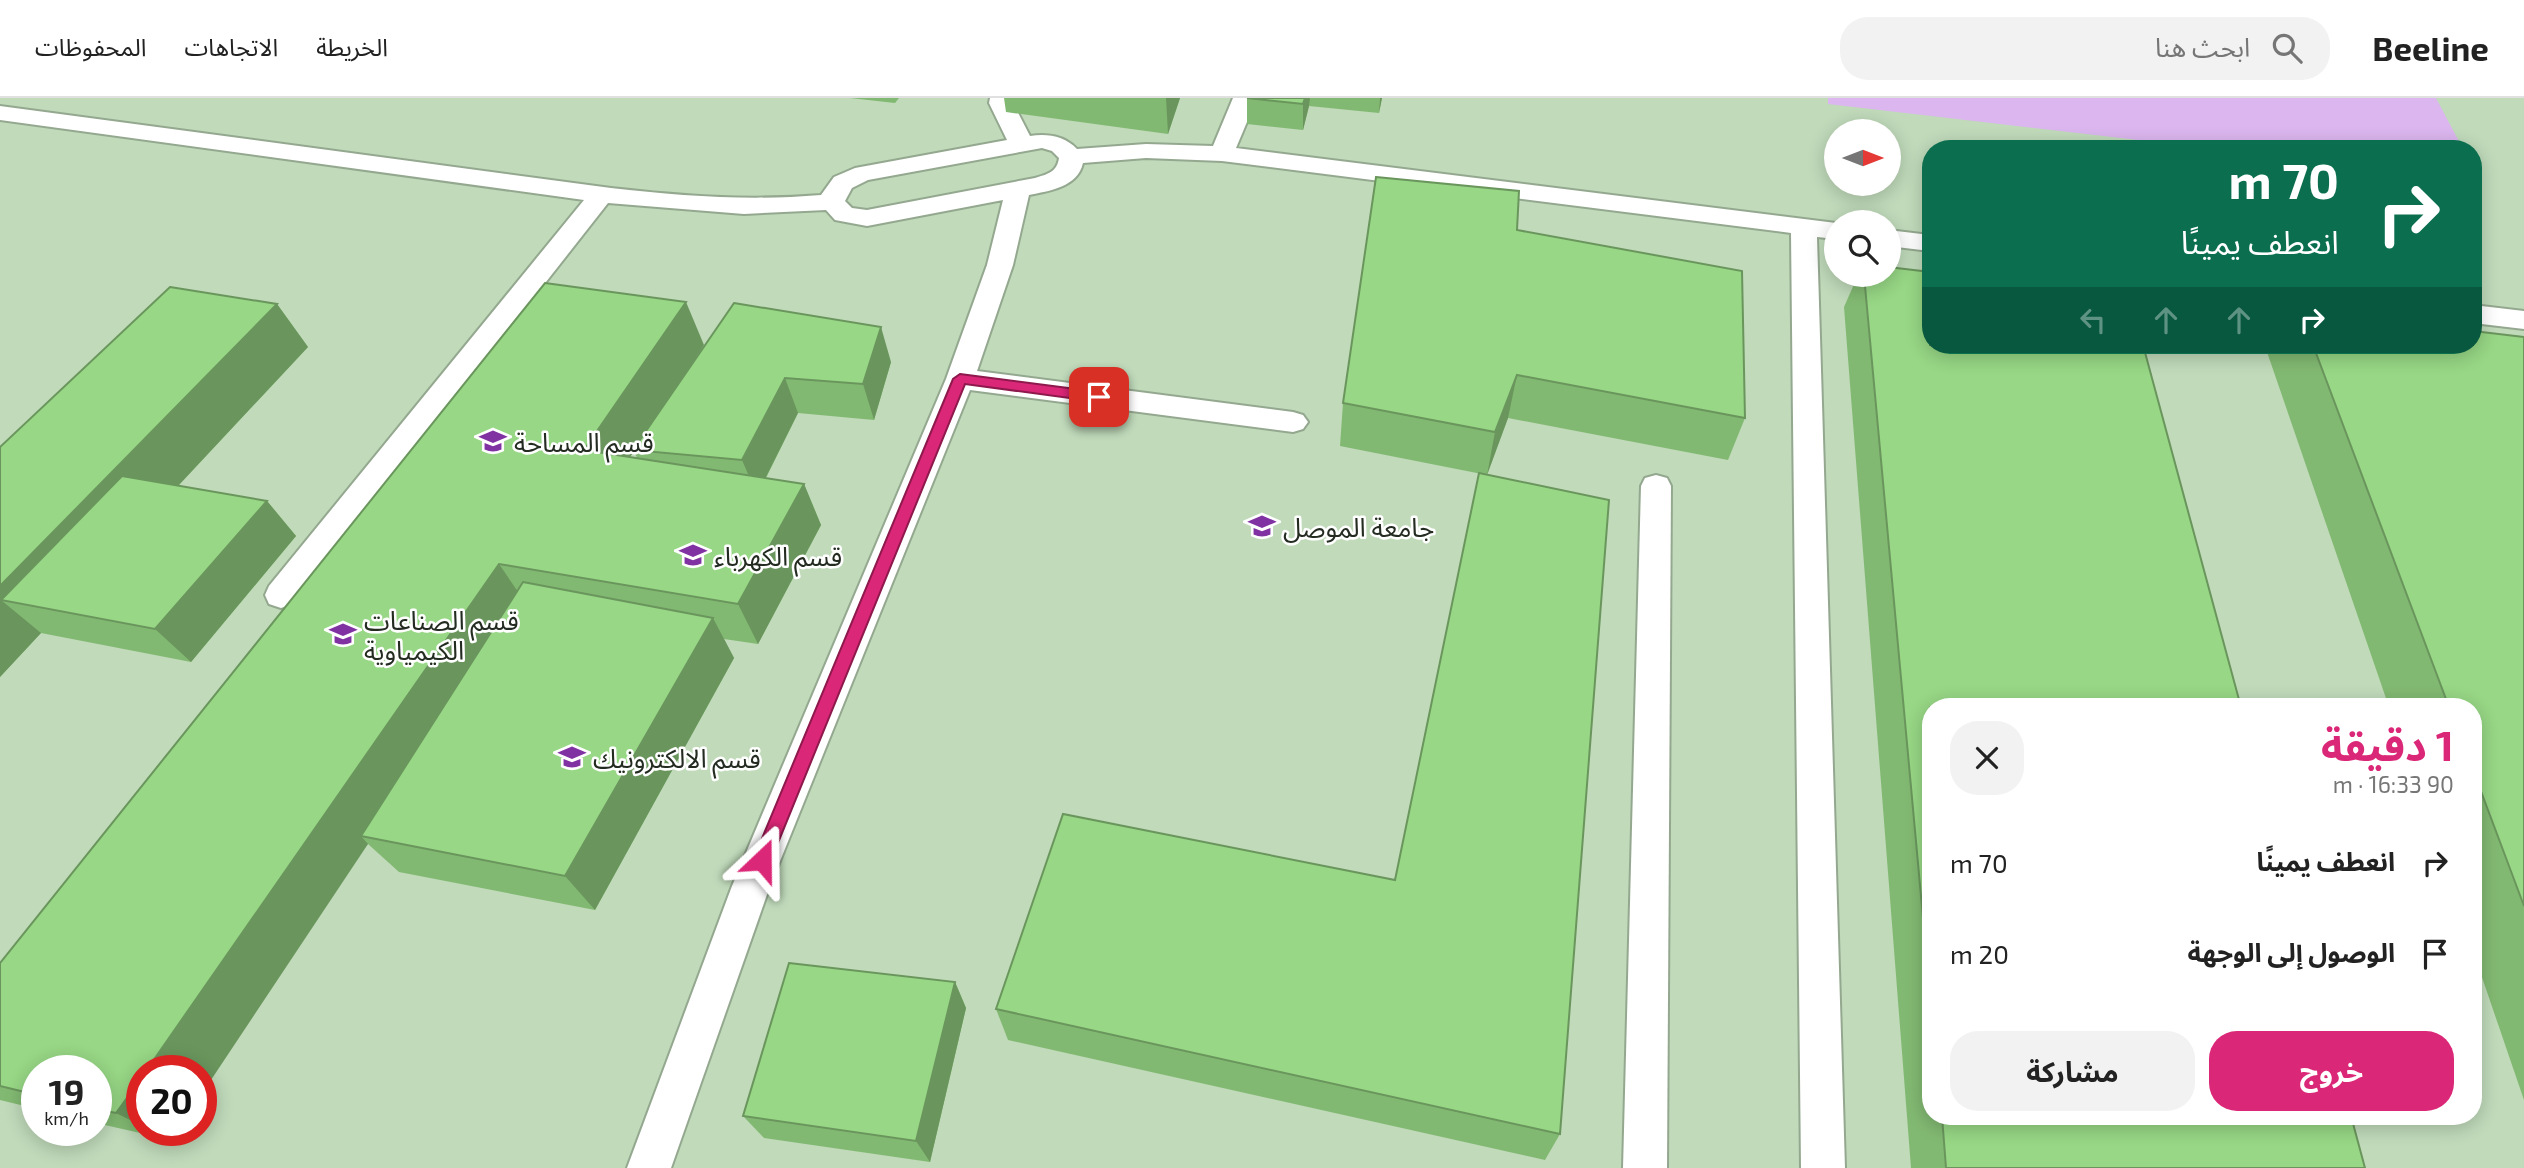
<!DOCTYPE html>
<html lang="ar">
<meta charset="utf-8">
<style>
body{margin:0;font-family:"Exo 2","Noto Sans Arabic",sans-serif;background:#f2f2f2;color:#222;direction:rtl;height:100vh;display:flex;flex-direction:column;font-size:26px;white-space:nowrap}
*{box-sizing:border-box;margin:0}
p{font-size:23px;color:#767676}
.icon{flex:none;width:38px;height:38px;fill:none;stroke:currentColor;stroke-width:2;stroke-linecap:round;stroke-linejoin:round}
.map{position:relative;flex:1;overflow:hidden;direction:ltr}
.drawer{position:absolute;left:1922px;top:600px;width:560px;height:427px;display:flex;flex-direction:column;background:#fff;border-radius:28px;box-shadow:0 4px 18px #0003;direction:rtl}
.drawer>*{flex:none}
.top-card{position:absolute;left:1922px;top:42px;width:560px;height:214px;border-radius:28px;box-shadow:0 4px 18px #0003;direction:rtl;background:#0b6e4f;color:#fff;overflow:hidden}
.needle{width:46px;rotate:90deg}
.fabs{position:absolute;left:1824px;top:21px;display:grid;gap:14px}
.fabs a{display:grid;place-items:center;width:77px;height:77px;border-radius:50%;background:#fff;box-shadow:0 4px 18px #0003;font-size:35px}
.speed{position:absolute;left:21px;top:957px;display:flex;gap:14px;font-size:35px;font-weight:700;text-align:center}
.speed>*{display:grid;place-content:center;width:91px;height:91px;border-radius:50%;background:#fff;box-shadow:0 4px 18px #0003;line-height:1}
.speed small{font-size:18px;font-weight:400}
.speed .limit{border:10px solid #d22;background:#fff;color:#111}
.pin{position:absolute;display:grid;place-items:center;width:60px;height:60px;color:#fff;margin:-30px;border-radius:14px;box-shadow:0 4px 10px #0006}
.me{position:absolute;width:77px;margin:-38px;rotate:23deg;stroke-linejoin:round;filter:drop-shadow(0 0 5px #0008)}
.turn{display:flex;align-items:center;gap:24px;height:147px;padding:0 28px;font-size:32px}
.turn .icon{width:91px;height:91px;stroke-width:2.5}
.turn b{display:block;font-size:49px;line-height:60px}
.lanes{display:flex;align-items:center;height:66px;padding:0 28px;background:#0003;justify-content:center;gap:35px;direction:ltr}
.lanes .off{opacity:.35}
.round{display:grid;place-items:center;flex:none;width:74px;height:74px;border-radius:28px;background:#f2f2f2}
.summary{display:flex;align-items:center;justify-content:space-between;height:119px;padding:0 28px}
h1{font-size:42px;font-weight:700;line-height:52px;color:#db2777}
.primary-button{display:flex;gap:14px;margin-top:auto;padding:14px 28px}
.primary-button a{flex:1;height:80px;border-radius:28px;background:#db2777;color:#fff;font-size:28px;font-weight:700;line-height:80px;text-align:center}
.primary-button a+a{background:#f2f2f2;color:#222}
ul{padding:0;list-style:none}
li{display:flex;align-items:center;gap:21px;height:91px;padding:0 28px}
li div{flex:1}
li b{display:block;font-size:26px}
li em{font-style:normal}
header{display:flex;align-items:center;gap:42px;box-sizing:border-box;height:98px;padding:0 35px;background:#fff;border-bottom:2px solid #e0e0e0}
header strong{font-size:33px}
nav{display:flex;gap:38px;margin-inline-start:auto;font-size:24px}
.search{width:490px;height:63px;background:#f2f2f2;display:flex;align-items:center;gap:18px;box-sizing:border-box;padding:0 24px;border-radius:28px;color:#767676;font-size:26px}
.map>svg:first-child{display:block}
.built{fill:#c0daba;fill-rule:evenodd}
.green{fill:#dbb6ef}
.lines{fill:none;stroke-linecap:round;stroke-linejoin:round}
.lane-casing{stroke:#94a88f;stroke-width:4}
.lane{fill:#fff;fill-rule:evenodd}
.wall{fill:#82b972;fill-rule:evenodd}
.shaded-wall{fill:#6a965d}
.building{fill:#97d785;stroke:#6a965d;stroke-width:2}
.route{fill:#db2777;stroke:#8e194d;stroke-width:2}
.labels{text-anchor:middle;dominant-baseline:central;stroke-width:5;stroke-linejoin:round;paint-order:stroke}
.poi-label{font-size:26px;fill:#242c22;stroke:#fff;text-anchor:start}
</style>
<header>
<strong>Beeline</strong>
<div class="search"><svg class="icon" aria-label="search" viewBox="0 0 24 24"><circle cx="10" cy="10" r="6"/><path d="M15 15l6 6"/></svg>ابحث هنا</div>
<nav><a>الخريطة</a><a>الاتجاهات</a><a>المحفوظات</a></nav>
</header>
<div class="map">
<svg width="2524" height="1070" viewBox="0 0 2524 1070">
<rect width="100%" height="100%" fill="#d2e8cc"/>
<!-- built -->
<path class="built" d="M0 0H2524V1070H0ZM1836 33H1888V86H1836ZM1930 51H2473V247H1930ZM1836 124H1888V177H1836ZM1930 609H2473V1018H1930ZM37 973H96V1032H37ZM142 973H201V1032H142Z"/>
<!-- green -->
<polygon class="green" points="1828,0 2436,0 2463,51 2216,51 1828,6"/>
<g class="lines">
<defs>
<g id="lane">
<path d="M990 0H1014L1013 5 1030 38C1047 35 1065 38 1077 51L1146 46 1213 48 1233 0H1257L1236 50 1836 125V141L1817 139 1845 1070H1801L1791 135 1222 63 1146 60 1083 65C1078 89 1049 93 1029 97L1013 167 977 273 1293 314 1303 317 1308 324 1303 331 1293 334 970 292 770 788 671 1070H627L732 788 946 281 987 167 1003 102 867 128 835 122 826 112 744 116 608 105 293 506 281 510 269 506 265 497 269 488 584 102 0 22V8L611 90C681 98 750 103 821 97L834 79 855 70 1007 42 989 5ZM1042 50 1052 53 1059 60C1057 74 1048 76 1035 80L867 112 852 110 845 103 852 90 868 82Z"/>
<polygon points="1888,132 1930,137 1930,153 1888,148"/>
<polygon points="2473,207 2524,213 2524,231 2473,225"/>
<polygon points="1656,377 1667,380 1671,388 1667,1070 1623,1070 1641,388 1645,380"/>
</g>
</defs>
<!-- lane casing -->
<use href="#lane" class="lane-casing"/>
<!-- lane -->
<use href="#lane" class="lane"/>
</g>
<!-- wall -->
<g class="wall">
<polygon points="850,0 899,0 895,5"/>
<polygon points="1004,0 1180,0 1168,36 1006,14"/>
<polygon points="1247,0 1382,0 1379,15 1309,8 1303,32 1247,26"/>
<polygon points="1517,132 1745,320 1728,362 1508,320 1487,377 1340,348 1343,305"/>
<polygon points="1858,177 1888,177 1930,609 1930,1018 2351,1018 2365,1070 1911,1070 1844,209"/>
<polygon points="277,206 308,249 178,388 267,403 296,438 191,564 41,535 0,579 0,349"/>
<polygon points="2524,239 2524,1002 2473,853 2473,609 2389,609 2267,254 2272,247 2473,247"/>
<path d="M704 247 673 293 891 264 874 322 798 315 766 380 804 386 821 427 758 546 724 541 734 560 595 812 399 774 368 746 142 973V1032H177L171 1042 96 1025V973H37V1011L0 1002V865ZM634 353 637 360 630 359Z"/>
<polygon points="955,884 966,910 930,1064 764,1040 743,1018"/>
<polygon points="996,911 1560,1036 1545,1062 1008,942"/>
</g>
<!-- shaded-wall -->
<g class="shaded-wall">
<polygon points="1166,0 1180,0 1168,36"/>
<polygon points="1305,0 1310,0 1309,8 1303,32 1303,6"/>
<polygon points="1380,0 1382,0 1379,15"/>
<polygon points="686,204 704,247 635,352 633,352 634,353 607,394 584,352"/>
<polygon points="277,206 308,249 61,513 1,502 41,535 0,579 0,488"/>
<polygon points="881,229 891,264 874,322 863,286"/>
<polygon points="1517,277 1508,320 1487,377 1495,334"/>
<polygon points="785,280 798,315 757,397 742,362"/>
<polygon points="804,386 821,427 758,546 738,506"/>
<polygon points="267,403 296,438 191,564 155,531"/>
<polygon points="499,466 527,507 361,738 368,746 201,997 201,973 146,973"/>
<polygon points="713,520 734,560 595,812 565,778"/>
<polygon points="955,884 966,910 930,1064 916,1043"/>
<polygon points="142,979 142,1028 116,1015"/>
<polygon points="151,1032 177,1032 171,1042"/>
</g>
<!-- building -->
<g class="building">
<polygon points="1247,0 1305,0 1303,6"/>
<polygon points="1376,79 1519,93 1517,132 1742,173 1745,320 1517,277 1495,334 1343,305"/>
<polygon points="1888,169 1930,174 1930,247 2143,247 2241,609 1930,609 1930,896 1864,177 1888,177"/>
<polygon points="545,185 686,204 584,352 804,386 738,506 499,466 146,973 142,973 142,979 116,1015 96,1011 96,973 37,973 37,997 0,988 0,865"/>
<polygon points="170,189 277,206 0,488 0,349"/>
<polygon points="734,205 881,229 863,286 785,280 742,362 633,352"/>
<polygon points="2473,233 2524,239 2524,808 2473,672 2473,609 2449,609 2313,247 2473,247"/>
<polygon points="1479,375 1609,402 1560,1036 996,911 1063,716 1395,782"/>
<polygon points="122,378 267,403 155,531 1,502"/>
<polygon points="523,484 713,520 565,778 361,738"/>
<polygon points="789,865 955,884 916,1043 743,1018"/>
<polygon points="1942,1018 2351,1018 2365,1070 1946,1070"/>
</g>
<!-- route -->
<polygon class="route" points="960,276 1099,294 1106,299 1099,304 965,286 771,762 768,768 762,770 755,768 753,762 953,281"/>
<!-- icons -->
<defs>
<symbol id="school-bare" viewBox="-9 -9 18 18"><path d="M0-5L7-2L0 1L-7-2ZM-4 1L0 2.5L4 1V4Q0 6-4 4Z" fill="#8031a2" stroke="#fff" stroke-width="2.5" paint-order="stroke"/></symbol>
<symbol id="university-bare" viewBox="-9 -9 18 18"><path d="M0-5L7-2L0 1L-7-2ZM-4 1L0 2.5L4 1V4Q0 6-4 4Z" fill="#8031a2" stroke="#fff" stroke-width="2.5" paint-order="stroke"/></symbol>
</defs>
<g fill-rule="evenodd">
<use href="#school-bare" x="474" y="324" width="38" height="38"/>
<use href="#university-bare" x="1243" y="409" width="38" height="38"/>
<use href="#school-bare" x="674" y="438" width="38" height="38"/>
<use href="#school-bare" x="324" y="517" width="38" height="38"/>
<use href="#school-bare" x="553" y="640" width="38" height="38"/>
</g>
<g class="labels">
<!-- poi labels -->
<g class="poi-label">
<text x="514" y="343">قسم المساحة</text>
<text x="1283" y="428">جامعة الموصل</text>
<text x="714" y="457">قسم الكهرباء</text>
<text x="364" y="521">قسم الصناعات<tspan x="364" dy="30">الكيمياوية</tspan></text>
<text x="593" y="659">قسم الالكترونيك</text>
</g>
</g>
</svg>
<div class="fabs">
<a><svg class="needle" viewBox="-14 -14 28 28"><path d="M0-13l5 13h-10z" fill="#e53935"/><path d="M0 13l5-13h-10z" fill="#767676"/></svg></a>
<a><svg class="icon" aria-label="search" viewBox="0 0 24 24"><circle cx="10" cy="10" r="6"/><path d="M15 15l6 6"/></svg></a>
</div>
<div class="speed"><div>19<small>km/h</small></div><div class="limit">20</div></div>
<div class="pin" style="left:1099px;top:299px;background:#d93025"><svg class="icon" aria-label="arrive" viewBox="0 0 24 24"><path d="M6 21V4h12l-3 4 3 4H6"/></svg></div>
<svg class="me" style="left:762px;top:762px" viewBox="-20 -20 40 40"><path d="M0-17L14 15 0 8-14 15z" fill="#db2777" stroke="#fff" stroke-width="4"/></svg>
<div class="top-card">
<div class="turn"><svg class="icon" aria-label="right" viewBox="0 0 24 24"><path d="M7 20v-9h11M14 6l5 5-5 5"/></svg><div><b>70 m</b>انعطف يمينًا</div></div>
<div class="lanes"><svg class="icon off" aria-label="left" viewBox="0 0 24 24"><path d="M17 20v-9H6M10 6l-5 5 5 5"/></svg><svg class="icon off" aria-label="ahead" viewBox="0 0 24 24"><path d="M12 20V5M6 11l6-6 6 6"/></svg><svg class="icon off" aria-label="ahead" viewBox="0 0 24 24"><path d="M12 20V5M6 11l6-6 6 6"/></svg><svg class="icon" aria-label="right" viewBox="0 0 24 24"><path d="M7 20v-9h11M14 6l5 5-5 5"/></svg></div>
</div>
<section class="drawer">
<div class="summary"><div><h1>1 دقيقة</h1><p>90 m · 16:33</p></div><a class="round"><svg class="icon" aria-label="close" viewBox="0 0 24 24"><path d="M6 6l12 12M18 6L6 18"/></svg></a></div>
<ul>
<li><svg class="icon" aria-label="right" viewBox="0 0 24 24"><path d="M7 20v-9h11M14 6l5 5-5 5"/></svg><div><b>انعطف يمينًا</b></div><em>70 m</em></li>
<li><svg class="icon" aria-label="arrive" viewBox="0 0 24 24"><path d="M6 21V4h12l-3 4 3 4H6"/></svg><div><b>الوصول إلى الوجهة</b></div><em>20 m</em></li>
</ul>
<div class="primary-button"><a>خروج</a><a>مشاركة</a></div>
</section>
</div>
